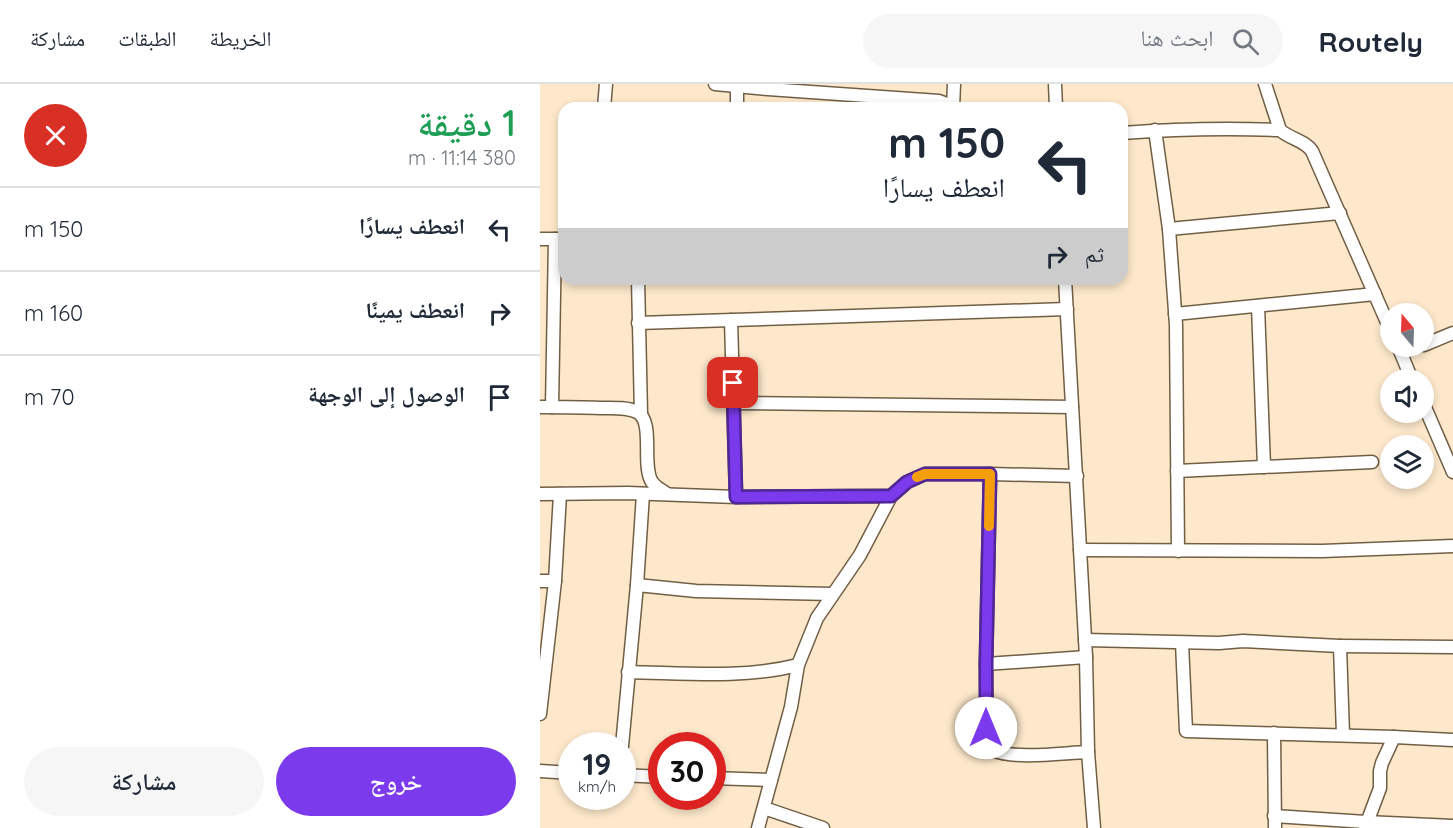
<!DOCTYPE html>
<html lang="ar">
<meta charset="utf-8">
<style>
body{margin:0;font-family:Quicksand,"Noto Naskh Arabic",sans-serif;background:#f6f6f7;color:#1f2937;direction:rtl;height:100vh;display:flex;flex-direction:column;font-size:22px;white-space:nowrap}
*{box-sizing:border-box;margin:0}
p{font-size:20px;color:#747a83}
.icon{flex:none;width:33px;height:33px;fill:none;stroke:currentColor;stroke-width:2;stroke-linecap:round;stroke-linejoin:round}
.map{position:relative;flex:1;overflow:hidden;direction:ltr}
.panel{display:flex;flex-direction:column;background:#fff;width:540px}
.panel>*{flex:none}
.guide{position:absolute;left:18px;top:18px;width:570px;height:183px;border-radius:18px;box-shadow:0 3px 9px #0003;direction:rtl;background:#fff;color:#1f2937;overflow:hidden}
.needle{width:39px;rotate:341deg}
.controls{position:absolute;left:840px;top:219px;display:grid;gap:12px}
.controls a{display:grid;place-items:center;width:54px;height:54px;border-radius:50%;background:#fff;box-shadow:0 3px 9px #0003;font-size:30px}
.speed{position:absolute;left:18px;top:648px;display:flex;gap:12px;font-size:30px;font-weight:700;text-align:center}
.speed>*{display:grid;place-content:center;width:78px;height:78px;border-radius:50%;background:#fff;box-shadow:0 3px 9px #0003;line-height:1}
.speed small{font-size:15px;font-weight:400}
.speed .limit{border:9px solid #d22;background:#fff;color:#111}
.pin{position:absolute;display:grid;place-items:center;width:51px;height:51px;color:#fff;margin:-26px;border-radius:12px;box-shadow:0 3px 9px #0006}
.me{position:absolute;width:66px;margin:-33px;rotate:0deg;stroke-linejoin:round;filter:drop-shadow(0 0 4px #0008)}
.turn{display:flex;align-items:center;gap:21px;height:126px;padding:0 24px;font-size:27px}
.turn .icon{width:78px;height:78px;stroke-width:2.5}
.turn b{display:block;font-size:42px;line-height:51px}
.then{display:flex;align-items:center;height:57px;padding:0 24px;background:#0003;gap:12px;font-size:22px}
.round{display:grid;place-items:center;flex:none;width:63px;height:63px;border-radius:32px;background:#f6f6f7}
.headline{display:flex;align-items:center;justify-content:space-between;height:102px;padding:0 24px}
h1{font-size:36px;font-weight:600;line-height:45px;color:#1e9e55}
.action{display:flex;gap:12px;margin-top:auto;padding:12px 24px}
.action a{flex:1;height:69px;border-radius:36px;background:#7c3aed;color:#fff;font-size:24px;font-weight:600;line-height:69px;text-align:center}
.action a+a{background:#f6f6f7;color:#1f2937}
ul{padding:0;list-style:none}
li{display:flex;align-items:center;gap:18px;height:84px;padding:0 24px;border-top:2px solid #e0e1e3}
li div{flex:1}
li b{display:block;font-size:22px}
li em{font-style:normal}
header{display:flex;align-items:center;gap:36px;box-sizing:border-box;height:84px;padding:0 30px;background:#fff;border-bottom:2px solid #e0e1e3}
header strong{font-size:28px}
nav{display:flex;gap:33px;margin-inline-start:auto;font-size:21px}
.search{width:420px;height:54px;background:#f6f6f7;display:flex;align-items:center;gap:15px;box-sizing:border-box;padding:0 21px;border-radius:33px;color:#747a83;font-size:22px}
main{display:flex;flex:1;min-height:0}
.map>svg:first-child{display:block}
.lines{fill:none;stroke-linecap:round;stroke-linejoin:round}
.minor-casing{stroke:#715f45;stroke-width:15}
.minor{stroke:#fff;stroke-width:12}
.route-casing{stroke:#51269a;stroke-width:15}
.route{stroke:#7c3aed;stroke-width:10}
.slow{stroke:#f59e0b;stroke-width:10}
</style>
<header>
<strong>Routely</strong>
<div class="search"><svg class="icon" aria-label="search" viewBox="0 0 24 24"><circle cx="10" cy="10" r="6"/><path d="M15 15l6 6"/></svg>ابحث هنا</div>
<nav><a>الخريطة</a><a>الطبقات</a><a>مشاركة</a></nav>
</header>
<main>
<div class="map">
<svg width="913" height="744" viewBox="0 0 913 744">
<rect width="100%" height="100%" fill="#fde8cb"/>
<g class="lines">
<defs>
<g id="minor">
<polyline points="175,0 228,5 399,17 407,20 410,24"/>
<polyline points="515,0 516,24"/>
<path d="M725 0 740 46C750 55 764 56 772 67L850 245"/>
<polyline points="64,24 66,0"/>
<polyline points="197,24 197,2"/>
<polyline points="413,24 414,0"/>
<polyline points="615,46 629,145 636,241 638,467"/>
<path d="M582 49C635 45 687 44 740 46"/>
<polyline points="629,145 800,129"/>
<polyline points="0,155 24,155"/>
<polyline points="98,195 101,330"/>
<polyline points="525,195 546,573 548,668 554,744"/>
<polyline points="718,222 724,383"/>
<polyline points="635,230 835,210"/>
<polyline points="191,236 196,413"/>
<polyline points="98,239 527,225"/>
<polyline points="884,261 913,249"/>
<polyline points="858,262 872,296"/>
<polyline points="861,269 878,262"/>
<polyline points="194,319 532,323"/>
<polyline points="884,321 913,388"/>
<path d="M0 323C20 323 40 323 60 324 72 324 87 323 97 328 115 337 101 382 112 398 116 404 122 406 127 410"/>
<polyline points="12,323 15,155"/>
<polyline points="637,387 832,378"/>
<path d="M450 390 446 580 447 656 452 666C477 676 521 669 548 668"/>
<polyline points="0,410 88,409 196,413 351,412"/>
<polyline points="540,466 782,467 913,462"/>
<polyline points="0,497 15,497"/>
<polyline points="97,501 156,507 292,510"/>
<polyline points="545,556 679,559 703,557 800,562 803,651"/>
<polyline points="642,559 646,647 854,653 913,656"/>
<polyline points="800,562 913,563"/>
<polyline points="446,580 546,573"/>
<path d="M88 588C145 589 203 595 258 581"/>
<polyline points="0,630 15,497 20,410"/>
<polyline points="734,649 735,744"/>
<polyline points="82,662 97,501 103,410"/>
<polyline points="0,687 32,689"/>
<polyline points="82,691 122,693"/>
<polyline points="172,694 231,696"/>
<polyline points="224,724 283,744"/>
<polyline points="734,732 826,738 913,742"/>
<polyline points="218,744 251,623 258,581 277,534 320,471 351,412 367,398 385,390 450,390 537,392"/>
<polyline points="825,744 840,704 840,687 842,679 854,653"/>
</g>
</defs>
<!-- minor casing -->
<use href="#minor" class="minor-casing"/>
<!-- minor -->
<use href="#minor" class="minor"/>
</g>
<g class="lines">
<defs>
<polyline id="route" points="193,299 196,413 351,412 367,398 385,390 450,390 446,580 446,644"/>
</defs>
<!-- route casing -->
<use href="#route" class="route-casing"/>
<!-- route -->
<use href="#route" class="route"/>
<!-- slow -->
<polyline class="slow" points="377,393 385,390 450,390 449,442"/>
</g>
</svg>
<div class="controls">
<a><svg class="needle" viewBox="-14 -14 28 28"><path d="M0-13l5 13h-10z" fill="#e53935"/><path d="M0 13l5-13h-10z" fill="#747a83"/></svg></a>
<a><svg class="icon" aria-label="sound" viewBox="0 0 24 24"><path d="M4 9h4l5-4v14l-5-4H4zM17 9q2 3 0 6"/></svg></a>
<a><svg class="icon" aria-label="layers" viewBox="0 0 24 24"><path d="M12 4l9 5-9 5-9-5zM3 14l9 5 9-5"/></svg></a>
</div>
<div class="speed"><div>19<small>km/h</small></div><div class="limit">30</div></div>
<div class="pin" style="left:193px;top:299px;background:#d93025"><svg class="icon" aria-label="arrive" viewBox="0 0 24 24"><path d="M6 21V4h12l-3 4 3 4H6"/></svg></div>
<svg class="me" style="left:446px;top:644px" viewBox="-20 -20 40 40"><circle r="19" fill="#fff"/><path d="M0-13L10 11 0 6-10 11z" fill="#7c3aed"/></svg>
<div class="guide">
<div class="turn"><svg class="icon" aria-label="left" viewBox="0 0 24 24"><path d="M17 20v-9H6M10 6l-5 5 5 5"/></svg><div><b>150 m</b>انعطف يسارًا</div></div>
<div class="then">ثم<svg class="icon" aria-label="right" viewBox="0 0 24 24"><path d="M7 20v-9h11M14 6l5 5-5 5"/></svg></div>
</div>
</div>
<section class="panel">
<div class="headline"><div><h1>1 دقيقة</h1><p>380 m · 11:14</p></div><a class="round" style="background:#d93025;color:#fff"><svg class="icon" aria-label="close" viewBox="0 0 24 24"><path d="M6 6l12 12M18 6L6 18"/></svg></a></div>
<ul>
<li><svg class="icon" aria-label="left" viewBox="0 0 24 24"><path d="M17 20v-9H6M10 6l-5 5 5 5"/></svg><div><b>انعطف يسارًا</b></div><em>150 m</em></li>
<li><svg class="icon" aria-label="right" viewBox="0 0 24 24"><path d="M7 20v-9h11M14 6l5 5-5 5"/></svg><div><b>انعطف يمينًا</b></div><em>160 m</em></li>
<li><svg class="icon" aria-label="arrive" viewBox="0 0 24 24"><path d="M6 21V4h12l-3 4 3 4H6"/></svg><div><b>الوصول إلى الوجهة</b></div><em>70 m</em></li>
</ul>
<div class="action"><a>خروج</a><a>مشاركة</a></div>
</section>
</main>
